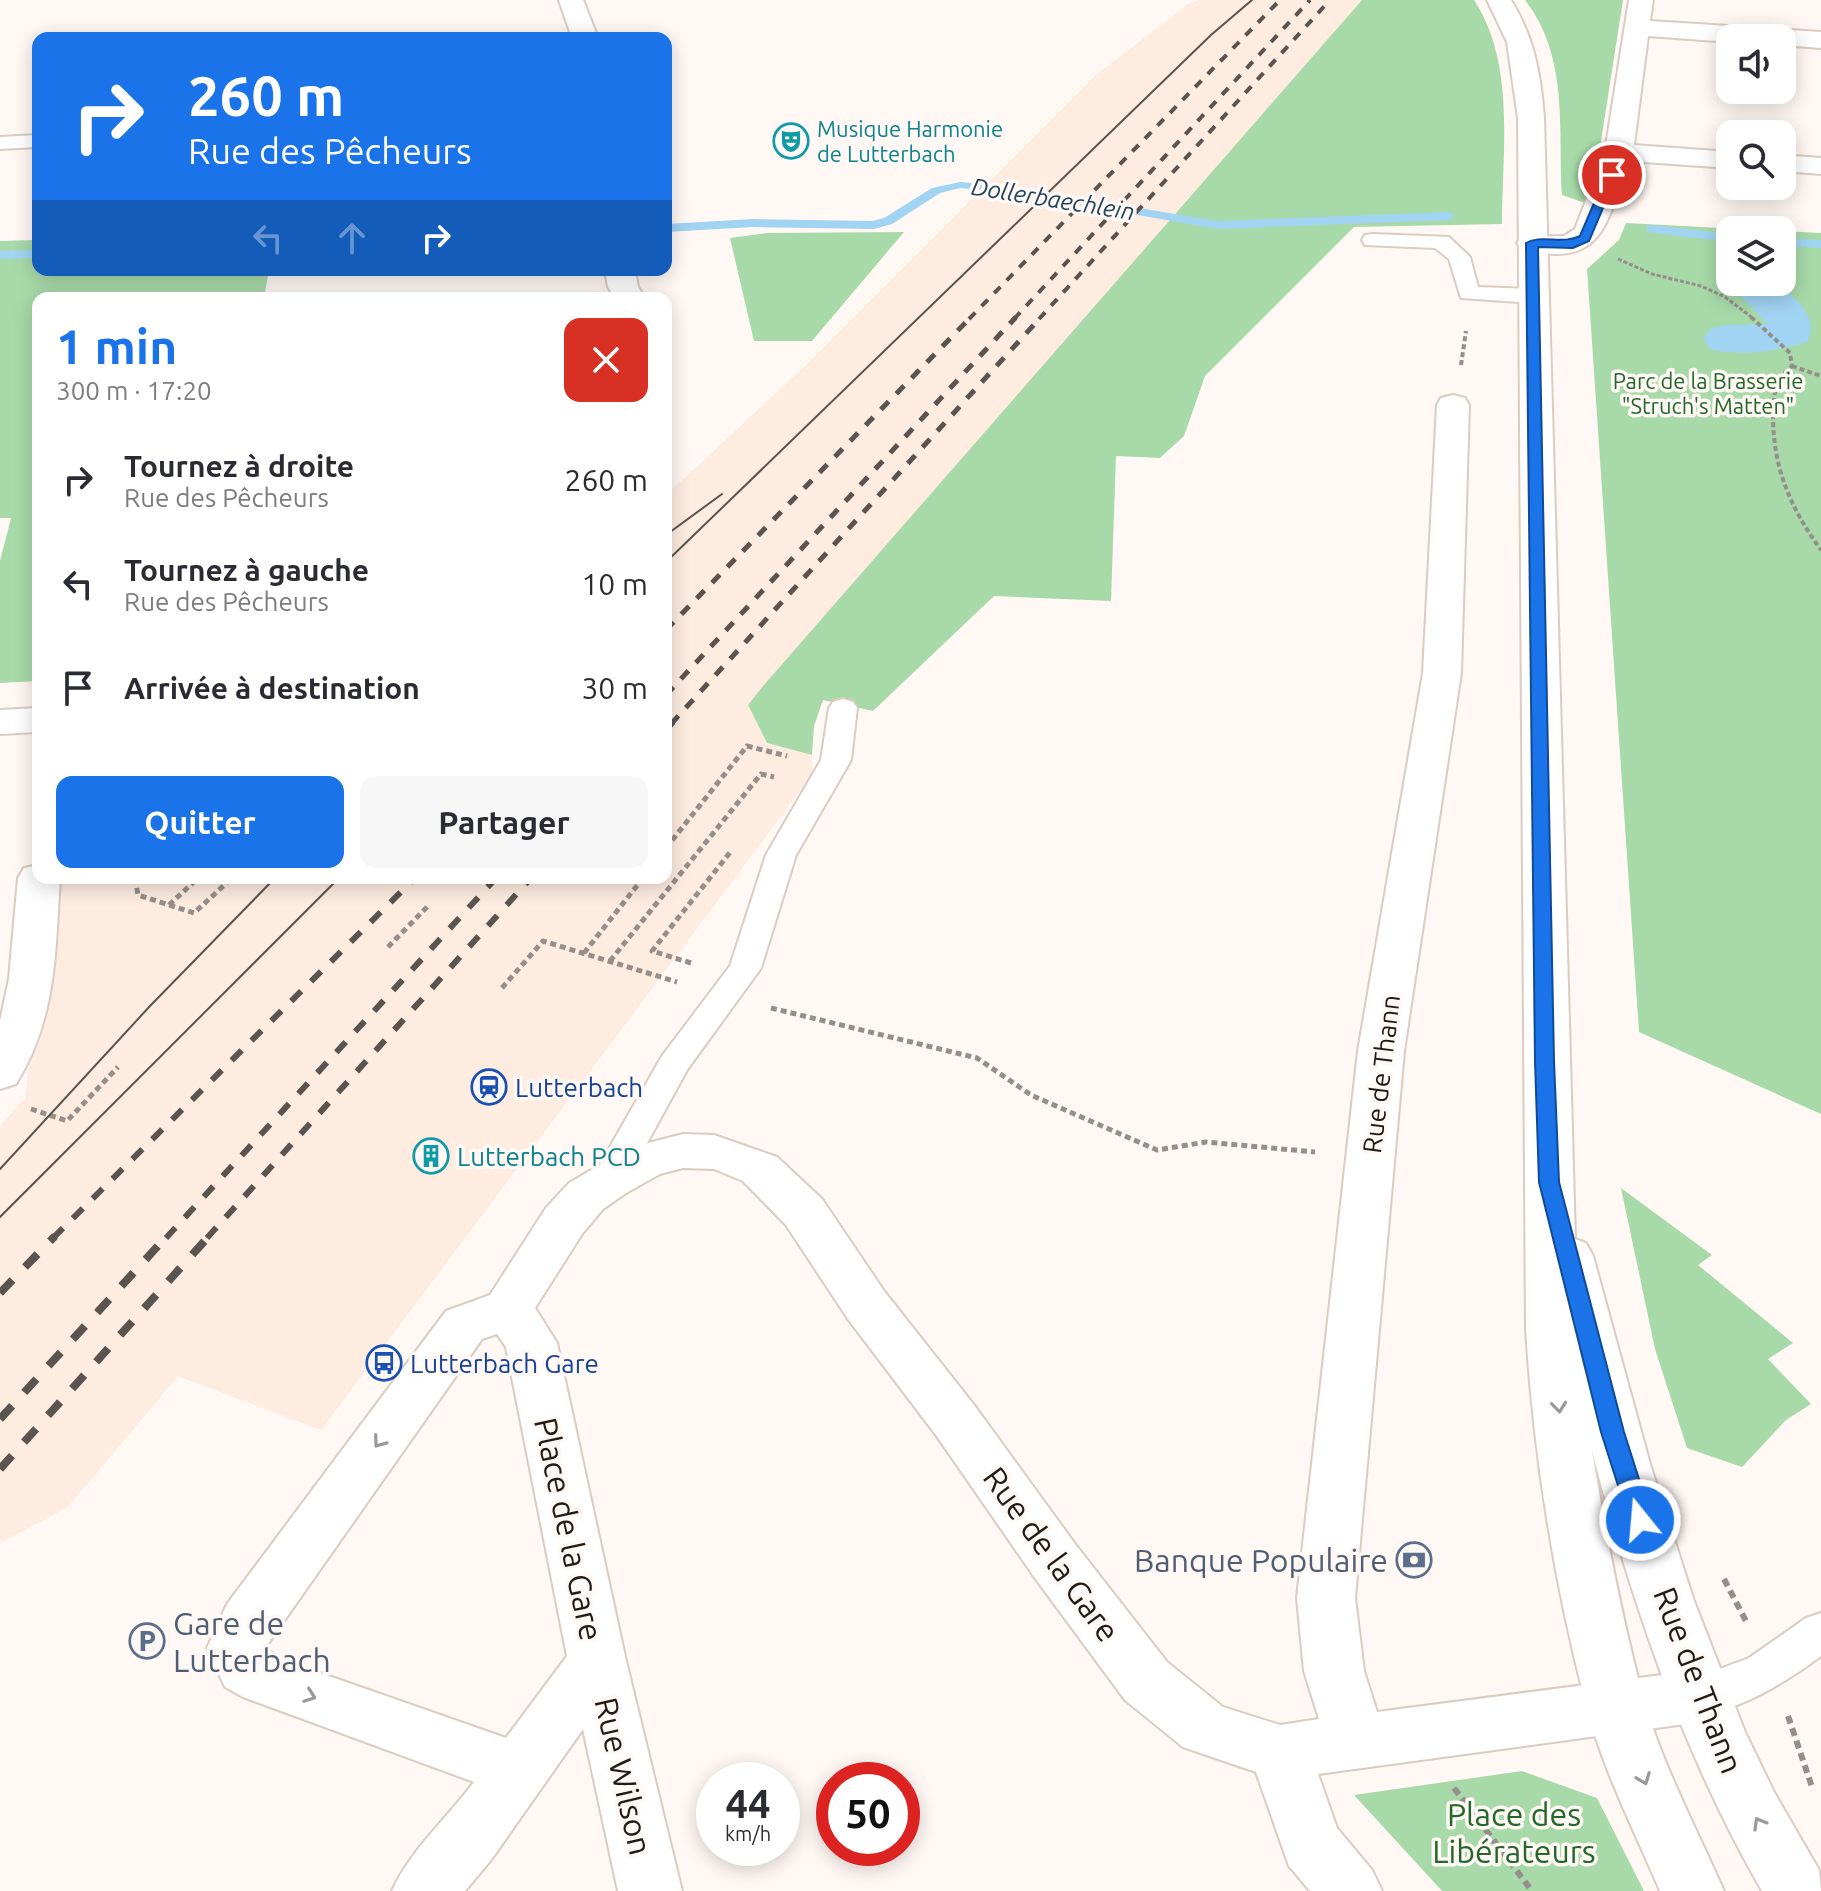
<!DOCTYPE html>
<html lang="fr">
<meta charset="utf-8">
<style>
body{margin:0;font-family:Ubuntu,sans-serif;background:#f7f7f7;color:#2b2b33;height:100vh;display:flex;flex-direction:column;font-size:30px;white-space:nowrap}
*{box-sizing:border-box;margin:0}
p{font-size:26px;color:#7c7c81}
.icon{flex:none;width:44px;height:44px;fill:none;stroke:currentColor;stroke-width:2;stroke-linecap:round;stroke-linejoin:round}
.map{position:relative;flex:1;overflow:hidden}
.side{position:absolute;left:32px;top:292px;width:640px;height:592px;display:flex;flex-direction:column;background:#fff;border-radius:16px;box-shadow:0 4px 20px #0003}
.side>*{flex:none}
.guide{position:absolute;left:32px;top:32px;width:640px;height:244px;border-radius:16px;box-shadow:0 4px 20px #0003;background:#1a73e8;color:#fff;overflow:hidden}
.tools{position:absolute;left:1716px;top:24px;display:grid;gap:16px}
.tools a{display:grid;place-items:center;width:80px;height:80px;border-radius:16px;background:#fff;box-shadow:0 4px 20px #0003;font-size:40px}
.speed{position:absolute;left:696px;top:1762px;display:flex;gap:16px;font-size:40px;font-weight:700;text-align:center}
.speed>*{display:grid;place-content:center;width:104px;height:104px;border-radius:50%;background:#fff;box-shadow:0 4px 20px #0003;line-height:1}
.speed small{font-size:20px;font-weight:400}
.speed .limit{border:12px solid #d22;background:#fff;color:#111}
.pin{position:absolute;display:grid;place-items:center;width:68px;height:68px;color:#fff;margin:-34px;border:4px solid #fff;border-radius:50%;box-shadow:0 2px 8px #0007}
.me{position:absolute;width:88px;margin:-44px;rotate:343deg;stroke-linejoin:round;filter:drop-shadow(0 0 6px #0008)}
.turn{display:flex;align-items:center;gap:28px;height:168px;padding:0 24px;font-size:36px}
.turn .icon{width:104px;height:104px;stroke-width:2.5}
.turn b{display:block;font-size:56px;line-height:68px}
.lanes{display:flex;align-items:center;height:76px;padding:0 24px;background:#0003;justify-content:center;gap:40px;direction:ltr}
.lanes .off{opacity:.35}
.round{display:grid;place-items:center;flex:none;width:84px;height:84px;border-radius:16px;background:#f7f7f7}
.summary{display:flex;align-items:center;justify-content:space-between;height:136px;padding:0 24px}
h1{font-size:48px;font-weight:700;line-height:60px;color:#1a73e8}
.primary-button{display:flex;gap:16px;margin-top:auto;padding:16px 24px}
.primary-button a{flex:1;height:92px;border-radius:16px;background:#1a73e8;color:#fff;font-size:32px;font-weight:700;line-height:92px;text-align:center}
.primary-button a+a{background:#f7f7f7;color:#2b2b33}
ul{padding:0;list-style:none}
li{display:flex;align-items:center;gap:24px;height:104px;padding:0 24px}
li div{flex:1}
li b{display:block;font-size:30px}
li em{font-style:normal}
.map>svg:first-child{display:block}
.built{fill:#feece0}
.green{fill:#a8daa9}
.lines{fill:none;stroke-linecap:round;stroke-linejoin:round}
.stream{fill:#a1d4f3;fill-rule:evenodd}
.canal{fill:#a1d4f3;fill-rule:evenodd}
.service-casing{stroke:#dbccc2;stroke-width:4}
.minor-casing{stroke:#dbccc2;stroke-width:4}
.secondary-casing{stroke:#dbccc2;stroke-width:4}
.path-far3{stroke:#958f8b;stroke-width:3;stroke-dasharray:4 2;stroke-linecap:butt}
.path-far2{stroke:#958f8b;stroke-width:4;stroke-dasharray:5 3;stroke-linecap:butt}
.path-far1{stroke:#958f8b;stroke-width:5;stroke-dasharray:6 4;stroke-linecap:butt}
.path{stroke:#958f8b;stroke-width:6;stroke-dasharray:8 5;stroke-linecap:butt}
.service{fill:#fff;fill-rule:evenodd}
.minor{fill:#fff;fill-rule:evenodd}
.secondary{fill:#fff;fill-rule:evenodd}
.tram{stroke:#595450;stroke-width:2}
.rail-far3{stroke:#595450;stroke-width:4;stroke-dasharray:9 9;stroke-linecap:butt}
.rail-far2{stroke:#595450;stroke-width:5;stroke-dasharray:11 11;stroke-linecap:butt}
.rail-far1{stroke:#595450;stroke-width:6;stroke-dasharray:14 14;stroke-linecap:butt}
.rail{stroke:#595450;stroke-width:8;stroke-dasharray:18 18;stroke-linecap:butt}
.oneway{stroke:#9b9897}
.route{fill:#1a73e8;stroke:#114b97;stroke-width:2}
.labels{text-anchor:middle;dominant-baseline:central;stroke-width:7;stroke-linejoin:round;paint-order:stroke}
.far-culture-label{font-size:22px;fill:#0d838f;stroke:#fff8f4;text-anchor:start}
.far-park-label{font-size:22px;fill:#23682b;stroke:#fff8f4}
.far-water-label{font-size:24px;font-style:italic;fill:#1e455b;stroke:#fff8f4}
.street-label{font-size:26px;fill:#201b17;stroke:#fff8f4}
.transit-label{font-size:26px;fill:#164399;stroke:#fff8f4;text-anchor:start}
.culture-label{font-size:26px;fill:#0d838f;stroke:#fff8f4;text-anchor:start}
.near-street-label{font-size:32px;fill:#201b17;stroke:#fff8f4}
.near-service-label{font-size:32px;fill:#4e5e75;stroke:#fff8f4;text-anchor:end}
.near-park-label{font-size:32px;fill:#23682b;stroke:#fff8f4}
</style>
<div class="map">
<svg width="1821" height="1891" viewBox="0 0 1821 1891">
<rect width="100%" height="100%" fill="#fff8f4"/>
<!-- built -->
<polygon class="built" points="1199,0 1362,0 748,705 767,743 812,755 812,775 321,1430 178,1376 68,1507 0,1543 0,1126 25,1098 51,878 666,878 666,495 802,369 1096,75 1187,5"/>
<!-- green -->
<g class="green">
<path d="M1362 0H1474C1516 64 1502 151 1502 224L1354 227 1205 376 1184 436 1160 458 1116 456 1111 601 994 596 873 711 823 700 814 726 812 755 767 743 748 705 763 686Z"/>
<path d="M1525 0H1623L1591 205 1562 195C1558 128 1569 57 1525 0Z"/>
<polygon points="1626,223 1759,230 1730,230 1730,282 1782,282 1782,231 1821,233 1821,1114 1639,1032 1587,269 1619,240"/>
<polygon points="904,232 812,341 754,341 730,238 768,233"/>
<polygon points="38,240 38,270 269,270 264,298 38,298 38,681 0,683 0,561 11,518 0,518 0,241"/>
<polygon points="1621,1188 1712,1255 1698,1265 1793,1343 1768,1359 1811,1404 1786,1420 1742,1467 1687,1448 1655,1349"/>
<polygon points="1522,1771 1597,1798 1644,1891 1442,1891 1354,1795"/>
</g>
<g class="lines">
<!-- stream -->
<g class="stream">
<polygon points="960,182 1005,186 1218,221 1449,212 1455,216 1449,220 1218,229 1005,192 960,188 940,193 892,224 874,229 753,227 666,232 666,224 753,219 873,221 884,218 932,188"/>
<polygon points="1651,225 1730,234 1730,242 1647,232 1647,226"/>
<polygon points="1782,238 1821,240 1821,248 1782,246"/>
<polygon points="38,250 38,258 0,259 0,251"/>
</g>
<!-- canal -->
<path class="canal" d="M1730 281 1777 282C1794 298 1821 317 1807 342 1776 351 1742 357 1710 349L1703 339 1710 329 1726 325 1768 324 1735 291Z"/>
<defs>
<g id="service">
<polygon points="38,135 38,147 0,149 0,137"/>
<polygon points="1373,234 1449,237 1470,257 1478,287 1533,289 1544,296 1533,303 1461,298 1449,259 1435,248 1365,245 1362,240 1365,235"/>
<polygon points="843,699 853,702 857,708 851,760 796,855 761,968 687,1070 622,1189 609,1193 596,1189 591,1180 662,1056 730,966 766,855 821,760 829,708 833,702"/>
<path d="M1821 1613V1656C1790 1679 1723 1724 1685 1710L1678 1696 1685 1682 1749 1658 1806 1618Z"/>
</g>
<g id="minor">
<polygon points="559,0 583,0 598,38 572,38"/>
<path d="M1629 0H1653L1650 21 1821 32V48L1782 45V38H1730V42L1648 36 1634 145 1730 152V168L1629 161C1606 223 1604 270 1522 249L1517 243 1522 237 1564 236 1575 229 1605 152Z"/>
<polygon points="1782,155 1821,158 1821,174 1782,171"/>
<polygon points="605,270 635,270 638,287 645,298 615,298 608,287"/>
<path d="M1453 395 1465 398 1469 405 1461 673 1404 1051 1355 1598 1364 1671 1377 1712 1700 1670 1721 1677 1730 1696 1721 1715 1700 1722 1318 1774 1337 1828 1372 1870 1382 1891H1310L1289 1866 1256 1772 1183 1747 1125 1700 1035 1578 936 1435 848 1319 786 1225 743 1181 714 1169 683 1168 660 1174 626 1193 603 1209 582 1234 535 1308 557 1343 626 1661 682 1891H618L583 1729 491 1860 465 1891H392C409 1852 448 1817 474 1782L243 1697 225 1687 207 1648 227 1604 446 1311 490 1295 546 1208 569 1183 629 1148 683 1134 714 1135 777 1157 822 1199 884 1291 974 1405 1075 1544 1167 1662 1223 1707 1280 1725 1319 1719 1304 1671 1297 1598 1358 1051 1423 673 1437 405 1441 398ZM497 1334 506 1347 567 1656 506 1738 283 1660 265 1648 482 1339Z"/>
<polygon points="38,708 38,732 0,734 0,710"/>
<path d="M38 865V878H60C55 954 57 1017 16 1084L0 1089V1021L9 979 18 878 24 868Z"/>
</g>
<path id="secondary" d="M1487 0H1511C1534 37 1541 75 1544 118L1575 1239 1586 1243 1593 1256 1650 1464 1694 1601 1745 1732 1774 1792 1819 1870 1821 1891H1762C1683 1754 1632 1603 1592 1451 1606 1535 1622 1621 1645 1704 1664 1768 1697 1830 1724 1891H1660C1634 1830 1602 1768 1586 1704 1554 1582 1534 1456 1526 1330L1518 118 1507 42Z"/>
</defs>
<!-- service casing -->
<use href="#service" class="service-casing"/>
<!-- minor casing -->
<use href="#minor" class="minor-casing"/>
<!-- secondary casing -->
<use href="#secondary" class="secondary-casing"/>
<!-- path-far3 -->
<polyline class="path-far3" points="1618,259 1652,274 1701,286 1725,297 1754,319"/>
<!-- path-far2 -->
<g class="path-far2">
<path d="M1751 317 1790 353 1792 366C1775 379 1773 396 1773 416 1773 468 1791 509 1821 550"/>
<polyline points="1461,365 1466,331"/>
<polyline points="1792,366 1821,376"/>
</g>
<!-- path-far1 -->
<g class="path-far1">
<polyline points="666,848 747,746 787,756"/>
<polyline points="135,878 138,895 194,913 232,878"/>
<polyline points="169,905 198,878"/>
<polyline points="388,947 428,906"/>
<polyline points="584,953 643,878"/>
<polyline points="610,961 761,774 774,777"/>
<polyline points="691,963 652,951 732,850"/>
<polyline points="502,988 543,941 677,982"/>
<polyline points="771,1008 977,1058 1031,1095 1157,1150 1206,1142 1315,1152"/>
<polyline points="31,1109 67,1121 118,1067"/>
</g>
<!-- path -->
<g class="path">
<polyline points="1724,1579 1747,1623"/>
<polyline points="1788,1716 1813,1790"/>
<polyline points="1454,1788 1532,1891"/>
</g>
<!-- service -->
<use href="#service" class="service"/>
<!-- minor -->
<use href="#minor" class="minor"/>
<!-- secondary -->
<use href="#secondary" class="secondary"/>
<!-- tram -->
<g class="tram">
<polyline points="666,535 722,494"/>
<polyline points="666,562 1211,35 1252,0"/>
<polyline points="0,1169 150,1006 275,878"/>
<polyline points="0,1217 339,878"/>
</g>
<!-- rail-far3 -->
<g class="rail-far3">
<polyline points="969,319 1280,0"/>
<polyline points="1014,319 1310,0"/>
<polyline points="1039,319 1330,0"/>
</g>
<!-- rail-far2 -->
<g class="rail-far2">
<polyline points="666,630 971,317"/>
<polyline points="666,695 1016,317"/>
<polyline points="671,724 1041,317"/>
</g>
<!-- rail-far1 -->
<g class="rail-far1">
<polyline points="666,730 673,722"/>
<polyline points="53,1238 415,878"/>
<polyline points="166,1238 496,878"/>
<polyline points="207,1238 531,878"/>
</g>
<!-- rail -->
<g class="rail">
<polyline points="0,1293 55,1236"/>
<polyline points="0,1419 167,1236"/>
<polyline points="0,1469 209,1236"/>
</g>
</g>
<!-- one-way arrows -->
<defs><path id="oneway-chevron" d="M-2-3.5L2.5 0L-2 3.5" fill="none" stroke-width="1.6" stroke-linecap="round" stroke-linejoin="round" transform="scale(2)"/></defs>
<g class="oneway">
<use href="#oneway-chevron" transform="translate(1559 1407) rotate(84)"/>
<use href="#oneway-chevron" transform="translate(379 1442) rotate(126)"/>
<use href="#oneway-chevron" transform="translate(310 1696) rotate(20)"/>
<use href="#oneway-chevron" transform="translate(1644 1779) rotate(69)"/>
<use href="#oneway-chevron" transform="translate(1759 1823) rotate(-120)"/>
</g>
<!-- route -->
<path class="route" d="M1612 172 1617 175 1589 241 1573 248 1538 247 1554 1061 1559 1182 1624 1432 1652 1520 1648 1527 1640 1530 1632 1527 1629 1520 1601 1432 1539 1182 1535 1061 1526 243C1541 234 1563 245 1580 236L1606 175Z"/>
<!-- icons -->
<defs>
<symbol id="theatre-ring" viewBox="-11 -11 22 22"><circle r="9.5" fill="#fff8f4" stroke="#0f9aa8" stroke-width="1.5"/><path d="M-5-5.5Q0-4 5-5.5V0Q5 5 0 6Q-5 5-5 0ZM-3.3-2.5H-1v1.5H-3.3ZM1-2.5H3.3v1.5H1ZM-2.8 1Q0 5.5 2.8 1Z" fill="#0f9aa8"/></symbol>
<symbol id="station-ring" viewBox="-11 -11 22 22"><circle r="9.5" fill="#fff8f4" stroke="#1a4fb4" stroke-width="1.5"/><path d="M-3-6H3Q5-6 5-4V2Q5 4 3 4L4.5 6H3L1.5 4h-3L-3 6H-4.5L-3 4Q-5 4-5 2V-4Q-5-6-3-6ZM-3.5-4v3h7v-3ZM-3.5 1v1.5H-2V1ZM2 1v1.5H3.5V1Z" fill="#1a4fb4"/></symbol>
<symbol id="building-ring" viewBox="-11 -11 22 22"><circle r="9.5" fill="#fff8f4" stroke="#0f9aa8" stroke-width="1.5"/><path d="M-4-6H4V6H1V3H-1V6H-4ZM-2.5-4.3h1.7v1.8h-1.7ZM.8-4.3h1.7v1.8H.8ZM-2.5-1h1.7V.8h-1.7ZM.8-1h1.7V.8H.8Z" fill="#0f9aa8"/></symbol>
<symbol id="bus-ring" viewBox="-11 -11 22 22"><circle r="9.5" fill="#fff8f4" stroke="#1a4fb4" stroke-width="1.5"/><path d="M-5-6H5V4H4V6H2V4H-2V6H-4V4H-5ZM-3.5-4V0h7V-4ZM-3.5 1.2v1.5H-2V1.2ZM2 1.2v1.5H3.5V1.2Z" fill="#1a4fb4"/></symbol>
<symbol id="bank-ring" viewBox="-11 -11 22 22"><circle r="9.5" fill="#fff8f4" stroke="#5c6f8a" stroke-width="1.5"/><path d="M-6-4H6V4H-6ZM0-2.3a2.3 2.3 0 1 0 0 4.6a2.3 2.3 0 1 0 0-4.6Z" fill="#5c6f8a"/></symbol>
<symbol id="parking-ring" viewBox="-11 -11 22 22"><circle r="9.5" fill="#fff8f4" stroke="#5c6f8a" stroke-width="1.5"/><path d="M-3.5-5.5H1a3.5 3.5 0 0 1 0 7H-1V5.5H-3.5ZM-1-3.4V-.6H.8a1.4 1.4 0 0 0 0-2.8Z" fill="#5c6f8a"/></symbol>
</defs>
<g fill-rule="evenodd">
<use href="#theatre-ring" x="771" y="121" width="40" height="40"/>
<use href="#station-ring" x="469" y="1067" width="40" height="40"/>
<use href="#building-ring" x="411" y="1136" width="40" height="40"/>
<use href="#bus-ring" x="364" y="1343" width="40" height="40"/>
<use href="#bank-ring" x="1394" y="1540" width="40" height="40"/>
<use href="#parking-ring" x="127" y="1621" width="40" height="40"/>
</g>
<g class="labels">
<!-- far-culture labels -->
<g class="far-culture-label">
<text x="817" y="128">Musique Harmonie<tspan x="817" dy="25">de Lutterbach</tspan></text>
</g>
<!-- far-park labels -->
<g class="far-park-label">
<text x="1708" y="380">Parc de la Brasserie<tspan x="1708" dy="25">"Struch's Matten"</tspan></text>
</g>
<!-- far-water labels -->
<g class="far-water-label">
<text transform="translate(1053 199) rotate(9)">Dollerbaechlein</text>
</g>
<!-- street labels -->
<g class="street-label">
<text transform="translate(1381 1074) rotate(-83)">Rue de Thann</text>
</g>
<!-- transit labels -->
<g class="transit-label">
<text x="515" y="1087">Lutterbach</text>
<text x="410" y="1363">Lutterbach Gare</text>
</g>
<!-- culture labels -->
<g class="culture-label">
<text x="457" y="1156">Lutterbach PCD</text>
</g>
<!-- near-street labels -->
<g class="near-street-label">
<text transform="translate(569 1529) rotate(78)">Place de la Gare</text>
<text transform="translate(1052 1554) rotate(54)">Rue de la Gare</text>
<text transform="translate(1699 1680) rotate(69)">Rue de Thann</text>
<text transform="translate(624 1776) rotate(77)">Rue Wilson</text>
</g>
<!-- near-service labels -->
<g class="near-service-label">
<text x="1388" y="1560">Banque Populaire</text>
<text x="173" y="1623" text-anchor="start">Gare de<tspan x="173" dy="37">Lutterbach</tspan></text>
</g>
<!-- near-park labels -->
<g class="near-park-label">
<text x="1514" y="1814">Place des<tspan x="1514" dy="37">Libérateurs</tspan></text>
</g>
</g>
</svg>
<div class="tools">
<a><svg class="icon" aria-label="sound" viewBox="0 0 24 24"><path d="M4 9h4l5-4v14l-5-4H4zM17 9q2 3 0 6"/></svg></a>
<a><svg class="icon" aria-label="search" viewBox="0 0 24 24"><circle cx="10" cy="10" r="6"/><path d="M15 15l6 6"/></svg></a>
<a><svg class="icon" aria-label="layers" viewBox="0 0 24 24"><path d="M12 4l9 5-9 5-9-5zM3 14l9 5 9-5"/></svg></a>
</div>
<div class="speed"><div>44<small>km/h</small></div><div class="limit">50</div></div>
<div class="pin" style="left:1612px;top:175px;background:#d93025"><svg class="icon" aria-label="arrive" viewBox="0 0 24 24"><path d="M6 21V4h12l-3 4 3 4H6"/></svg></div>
<svg class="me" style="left:1640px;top:1520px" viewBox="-20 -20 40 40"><circle r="17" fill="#1a73e8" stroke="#fff" stroke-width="3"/><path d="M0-11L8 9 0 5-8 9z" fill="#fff"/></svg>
<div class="guide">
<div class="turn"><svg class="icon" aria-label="right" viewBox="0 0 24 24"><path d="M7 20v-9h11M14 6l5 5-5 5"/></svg><div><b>260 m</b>Rue des Pêcheurs</div></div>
<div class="lanes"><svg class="icon off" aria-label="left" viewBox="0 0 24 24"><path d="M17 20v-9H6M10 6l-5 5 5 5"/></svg><svg class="icon off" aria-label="ahead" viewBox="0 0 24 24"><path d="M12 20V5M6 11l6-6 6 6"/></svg><svg class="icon" aria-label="right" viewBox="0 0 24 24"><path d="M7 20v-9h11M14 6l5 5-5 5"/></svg></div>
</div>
<section class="side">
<div class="summary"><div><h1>1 min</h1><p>300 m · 17:20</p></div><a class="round" style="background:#d93025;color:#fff"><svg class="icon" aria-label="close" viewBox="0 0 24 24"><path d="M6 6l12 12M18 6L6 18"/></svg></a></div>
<ul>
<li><svg class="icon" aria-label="right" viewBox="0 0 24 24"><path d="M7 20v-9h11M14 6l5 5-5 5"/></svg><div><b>Tournez à droite</b><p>Rue des Pêcheurs</p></div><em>260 m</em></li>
<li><svg class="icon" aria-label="left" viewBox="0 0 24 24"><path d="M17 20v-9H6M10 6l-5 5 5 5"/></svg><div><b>Tournez à gauche</b><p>Rue des Pêcheurs</p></div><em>10 m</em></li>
<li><svg class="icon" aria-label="arrive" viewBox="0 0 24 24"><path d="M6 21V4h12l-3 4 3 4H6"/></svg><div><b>Arrivée à destination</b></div><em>30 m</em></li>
</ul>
<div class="primary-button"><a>Quitter</a><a>Partager</a></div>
</section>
</div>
